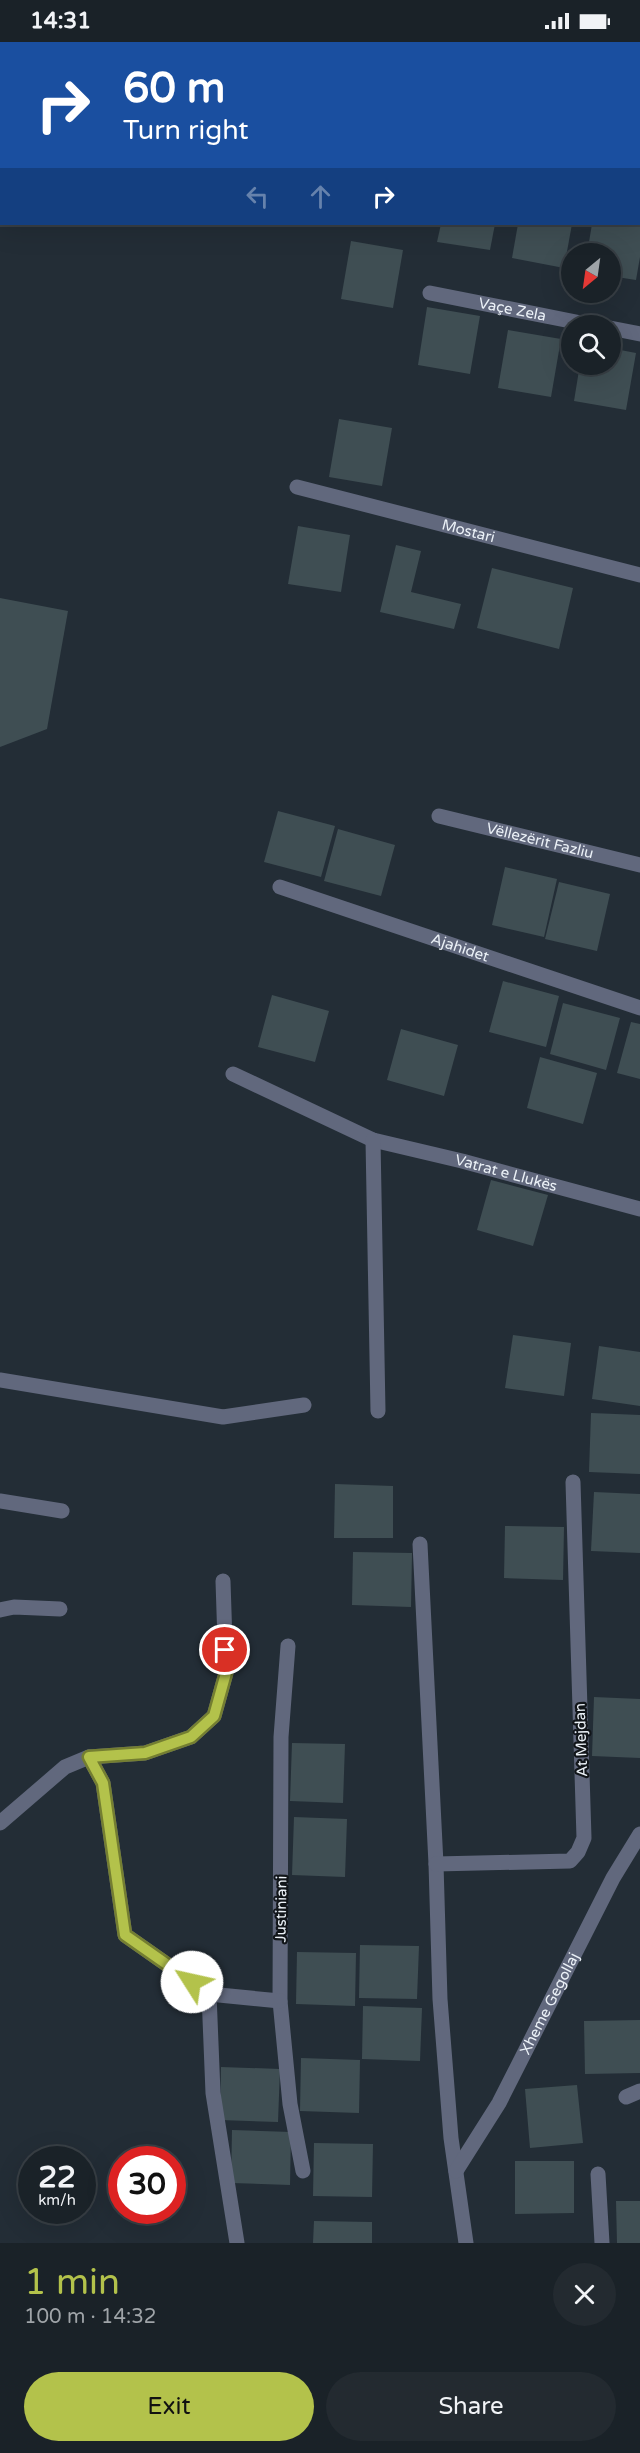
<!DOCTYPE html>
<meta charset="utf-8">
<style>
body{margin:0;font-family:"Varela Round",sans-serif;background:#232a30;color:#f1f3f6;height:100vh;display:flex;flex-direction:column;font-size:22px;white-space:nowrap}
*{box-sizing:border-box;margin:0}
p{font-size:20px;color:#9fa4a8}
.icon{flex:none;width:33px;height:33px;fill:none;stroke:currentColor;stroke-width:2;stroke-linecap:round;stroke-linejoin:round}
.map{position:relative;height:2201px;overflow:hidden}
.panel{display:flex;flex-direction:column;background:#1a2228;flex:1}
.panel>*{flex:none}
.hud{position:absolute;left:0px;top:0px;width:640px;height:183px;box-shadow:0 6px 24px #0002,0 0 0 2px #383f45;background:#1a4fa0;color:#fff;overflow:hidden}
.needle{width:39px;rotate:209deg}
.controls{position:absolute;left:561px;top:201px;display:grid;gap:12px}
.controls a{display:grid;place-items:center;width:60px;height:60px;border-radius:50%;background:#1a2228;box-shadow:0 6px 24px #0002,0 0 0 2px #383f45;font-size:30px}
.speed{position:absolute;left:18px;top:2104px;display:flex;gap:12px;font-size:30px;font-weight:700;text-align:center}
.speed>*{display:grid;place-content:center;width:78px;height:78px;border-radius:50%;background:#1a2228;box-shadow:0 6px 24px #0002,0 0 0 2px #383f45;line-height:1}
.speed small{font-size:15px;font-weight:400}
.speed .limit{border:9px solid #d22;background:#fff;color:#111}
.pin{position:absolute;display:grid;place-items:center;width:51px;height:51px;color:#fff;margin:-26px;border:3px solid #fff;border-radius:50%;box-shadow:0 2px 6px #0007}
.me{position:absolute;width:66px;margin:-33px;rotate:305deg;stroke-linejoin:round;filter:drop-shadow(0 0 4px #0008)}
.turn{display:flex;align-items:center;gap:21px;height:126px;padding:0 24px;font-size:27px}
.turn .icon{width:78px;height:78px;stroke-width:2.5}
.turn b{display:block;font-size:42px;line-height:51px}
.lanes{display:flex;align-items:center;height:57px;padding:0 24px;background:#0003;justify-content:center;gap:30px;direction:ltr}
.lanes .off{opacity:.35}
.round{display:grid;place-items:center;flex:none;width:63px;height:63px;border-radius:32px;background:#232a30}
.overview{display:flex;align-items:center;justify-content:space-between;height:102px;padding:0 24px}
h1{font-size:36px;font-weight:600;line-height:45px;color:#b3c24b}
.cta{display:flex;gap:12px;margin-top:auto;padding:12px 24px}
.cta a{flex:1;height:69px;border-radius:36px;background:#b3c24b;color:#111;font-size:24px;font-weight:600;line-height:69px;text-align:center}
.cta a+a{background:#232a30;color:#f1f3f6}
.status{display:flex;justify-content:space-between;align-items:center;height:42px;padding:0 30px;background:#1a2228;direction:ltr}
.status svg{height:16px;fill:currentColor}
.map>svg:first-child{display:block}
.building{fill:#3f4e53}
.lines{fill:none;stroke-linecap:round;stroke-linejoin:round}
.street{stroke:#61687d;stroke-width:15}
.route-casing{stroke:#747e31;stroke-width:15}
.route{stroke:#b3c24b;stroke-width:10}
.labels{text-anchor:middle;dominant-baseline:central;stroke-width:4.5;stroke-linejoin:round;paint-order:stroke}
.street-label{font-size:15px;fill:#ebf1f7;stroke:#111519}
</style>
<div class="status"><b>14:31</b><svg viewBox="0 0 49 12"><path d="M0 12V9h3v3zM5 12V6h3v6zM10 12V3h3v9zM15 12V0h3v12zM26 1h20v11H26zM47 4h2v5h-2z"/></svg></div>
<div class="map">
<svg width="640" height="2201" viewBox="0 0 640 2201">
<rect width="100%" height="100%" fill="#232d36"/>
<!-- building -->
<g class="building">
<polygon points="441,182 495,182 490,208 437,200"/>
<polygon points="518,182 572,182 564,226 512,216"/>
<polygon points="592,182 640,182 640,215 636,238 610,234 610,212 587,212"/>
<polygon points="351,199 403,208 393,266 341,257"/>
<polygon points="427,265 480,274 470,332 418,323"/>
<polygon points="508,288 561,297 551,355 498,346"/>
<polygon points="610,306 636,311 626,368 574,359 580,322 610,322"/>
<polygon points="339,377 392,386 382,444 329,435"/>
<polygon points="298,484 350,493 341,550 288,542"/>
<polygon points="396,503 421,509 411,550 461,562 454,587 380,570"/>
<polygon points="492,526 573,546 559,607 477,586"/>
<polygon points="0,556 68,569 47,687 0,705"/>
<polygon points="278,769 335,784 321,835 264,820"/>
<polygon points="338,787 395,803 381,854 324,839"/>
<polygon points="505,825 557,837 544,895 492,883"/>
<polygon points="559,840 610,852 597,909 545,897"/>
<polygon points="503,939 559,954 546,1005 489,990"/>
<polygon points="272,953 329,969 315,1020 258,1005"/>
<polygon points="563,961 620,976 606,1028 550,1012"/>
<polygon points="631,980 640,982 640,1037 617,1031"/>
<polygon points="401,987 458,1003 444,1054 387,1038"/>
<polygon points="540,1015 597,1031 583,1082 527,1066"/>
<polygon points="491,1138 548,1153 533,1204 477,1188"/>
<polygon points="513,1293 571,1301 564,1354 505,1346"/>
<polygon points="599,1304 640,1310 640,1364 592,1357"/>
<polygon points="591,1371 640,1373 640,1432 589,1430"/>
<polygon points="335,1442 393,1444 393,1496 334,1496"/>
<polygon points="594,1450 640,1452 640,1511 591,1509"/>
<polygon points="505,1484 564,1485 563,1538 504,1536"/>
<polygon points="353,1510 412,1511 411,1565 352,1563"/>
<polygon points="594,1655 640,1657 640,1716 592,1714"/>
<polygon points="292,1701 345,1702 343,1761 290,1759"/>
<polygon points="294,1775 347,1777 345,1835 292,1833"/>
<polygon points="360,1903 419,1904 417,1957 359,1956"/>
<polygon points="297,1910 356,1911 355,1964 296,1962"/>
<polygon points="363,1964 422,1966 420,2019 362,2017"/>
<polygon points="640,1978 640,2031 585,2032 584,1979"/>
<polygon points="301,2016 360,2018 359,2071 300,2069"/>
<polygon points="221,2025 280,2027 278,2080 220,2078"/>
<polygon points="577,2043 583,2101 530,2106 525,2047"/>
<polygon points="232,2088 291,2090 290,2143 231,2141"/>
<polygon points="314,2101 373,2102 372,2155 313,2154"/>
<polygon points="515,2119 574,2119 574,2171 515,2172"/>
<polygon points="616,2159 640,2159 640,2201 617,2201"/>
<polygon points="314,2179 372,2180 372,2201 313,2201"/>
</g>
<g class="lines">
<!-- street -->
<g class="street">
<polyline points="594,0 601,2"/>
<polyline points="639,11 640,11"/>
<path id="s1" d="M430 251 596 284"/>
<polyline points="610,286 640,292"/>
<path id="s2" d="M297 445 640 533"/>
<path id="s3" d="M439 774 640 823"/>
<path id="s4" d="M280 845 640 966"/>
<path id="s5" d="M233 1032 373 1098 462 1119 640 1167"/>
<polyline points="373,1098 378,1369"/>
<polyline points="0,1338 223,1375 304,1363"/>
<polyline points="0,1459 62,1469"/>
<polyline points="420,1502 436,1822 440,1957 451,2096 466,2201"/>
<polyline points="0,1568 14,1565 60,1567"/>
<polyline points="288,1604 281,1695 280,1959 290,2062 303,2129"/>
<polyline points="89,1715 103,1741 125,1893 209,1952 280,1959"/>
<polyline points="0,1781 65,1725 89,1715 145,1711 191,1695 214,1674 226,1631 223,1539"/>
<polyline points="436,1822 570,1819 578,1810 584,1796 573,1440"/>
<polyline points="209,1952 213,2051 237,2201"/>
<polyline points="626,2055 640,2049"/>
<path id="s6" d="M456 2129 499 2061 613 1836 640 1792"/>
<polyline points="598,2132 602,2201"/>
</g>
</g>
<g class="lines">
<defs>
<polyline id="route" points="192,1940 125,1893 103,1741 89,1715 145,1711 191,1695 214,1674 226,1631 225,1608"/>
</defs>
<!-- route casing -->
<use href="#route" class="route-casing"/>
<!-- route -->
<use href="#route" class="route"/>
</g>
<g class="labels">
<!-- street labels -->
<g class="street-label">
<text stroke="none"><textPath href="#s1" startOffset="84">Vaçe Zela</textPath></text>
<text stroke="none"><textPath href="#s2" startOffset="177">Mostari</textPath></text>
<text stroke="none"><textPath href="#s3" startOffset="104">Vëllezërit Fazliu</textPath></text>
<text stroke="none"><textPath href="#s4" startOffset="190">Ajahidet</textPath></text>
<text stroke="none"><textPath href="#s5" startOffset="292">Vatrat e Llukës</textPath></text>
<text transform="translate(581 1698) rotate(-92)">At Mejdan</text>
<text transform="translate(281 1867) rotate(-89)">Justiniani</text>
<text stroke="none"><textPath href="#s6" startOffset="192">Xheme Gegollaj</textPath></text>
</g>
</g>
</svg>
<div class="controls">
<a><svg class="needle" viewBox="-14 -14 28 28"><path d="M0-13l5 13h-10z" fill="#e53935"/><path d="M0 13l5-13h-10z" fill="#9fa4a8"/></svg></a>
<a><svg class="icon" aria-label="search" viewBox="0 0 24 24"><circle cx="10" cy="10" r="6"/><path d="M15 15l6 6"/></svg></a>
</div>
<div class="speed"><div>22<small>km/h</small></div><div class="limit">30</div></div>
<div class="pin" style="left:225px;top:1608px;background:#d93025"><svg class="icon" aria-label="arrive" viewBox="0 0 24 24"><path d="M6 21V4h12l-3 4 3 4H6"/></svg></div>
<svg class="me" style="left:192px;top:1940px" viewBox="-20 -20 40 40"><circle r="19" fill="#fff"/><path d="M0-13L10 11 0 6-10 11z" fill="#b3c24b"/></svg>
<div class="hud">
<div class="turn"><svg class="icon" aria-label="right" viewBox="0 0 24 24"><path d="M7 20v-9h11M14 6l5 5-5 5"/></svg><div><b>60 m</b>Turn right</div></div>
<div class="lanes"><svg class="icon off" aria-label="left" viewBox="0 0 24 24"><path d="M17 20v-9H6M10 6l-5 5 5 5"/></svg><svg class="icon off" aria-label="ahead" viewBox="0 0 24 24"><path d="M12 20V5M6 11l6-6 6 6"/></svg><svg class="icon" aria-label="right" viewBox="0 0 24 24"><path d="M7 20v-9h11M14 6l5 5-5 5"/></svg></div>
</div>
</div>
<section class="panel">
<div class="overview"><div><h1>1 min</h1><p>100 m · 14:32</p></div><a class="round"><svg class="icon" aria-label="close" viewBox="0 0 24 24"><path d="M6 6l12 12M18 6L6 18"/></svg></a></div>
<div class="cta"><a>Exit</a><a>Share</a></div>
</section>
